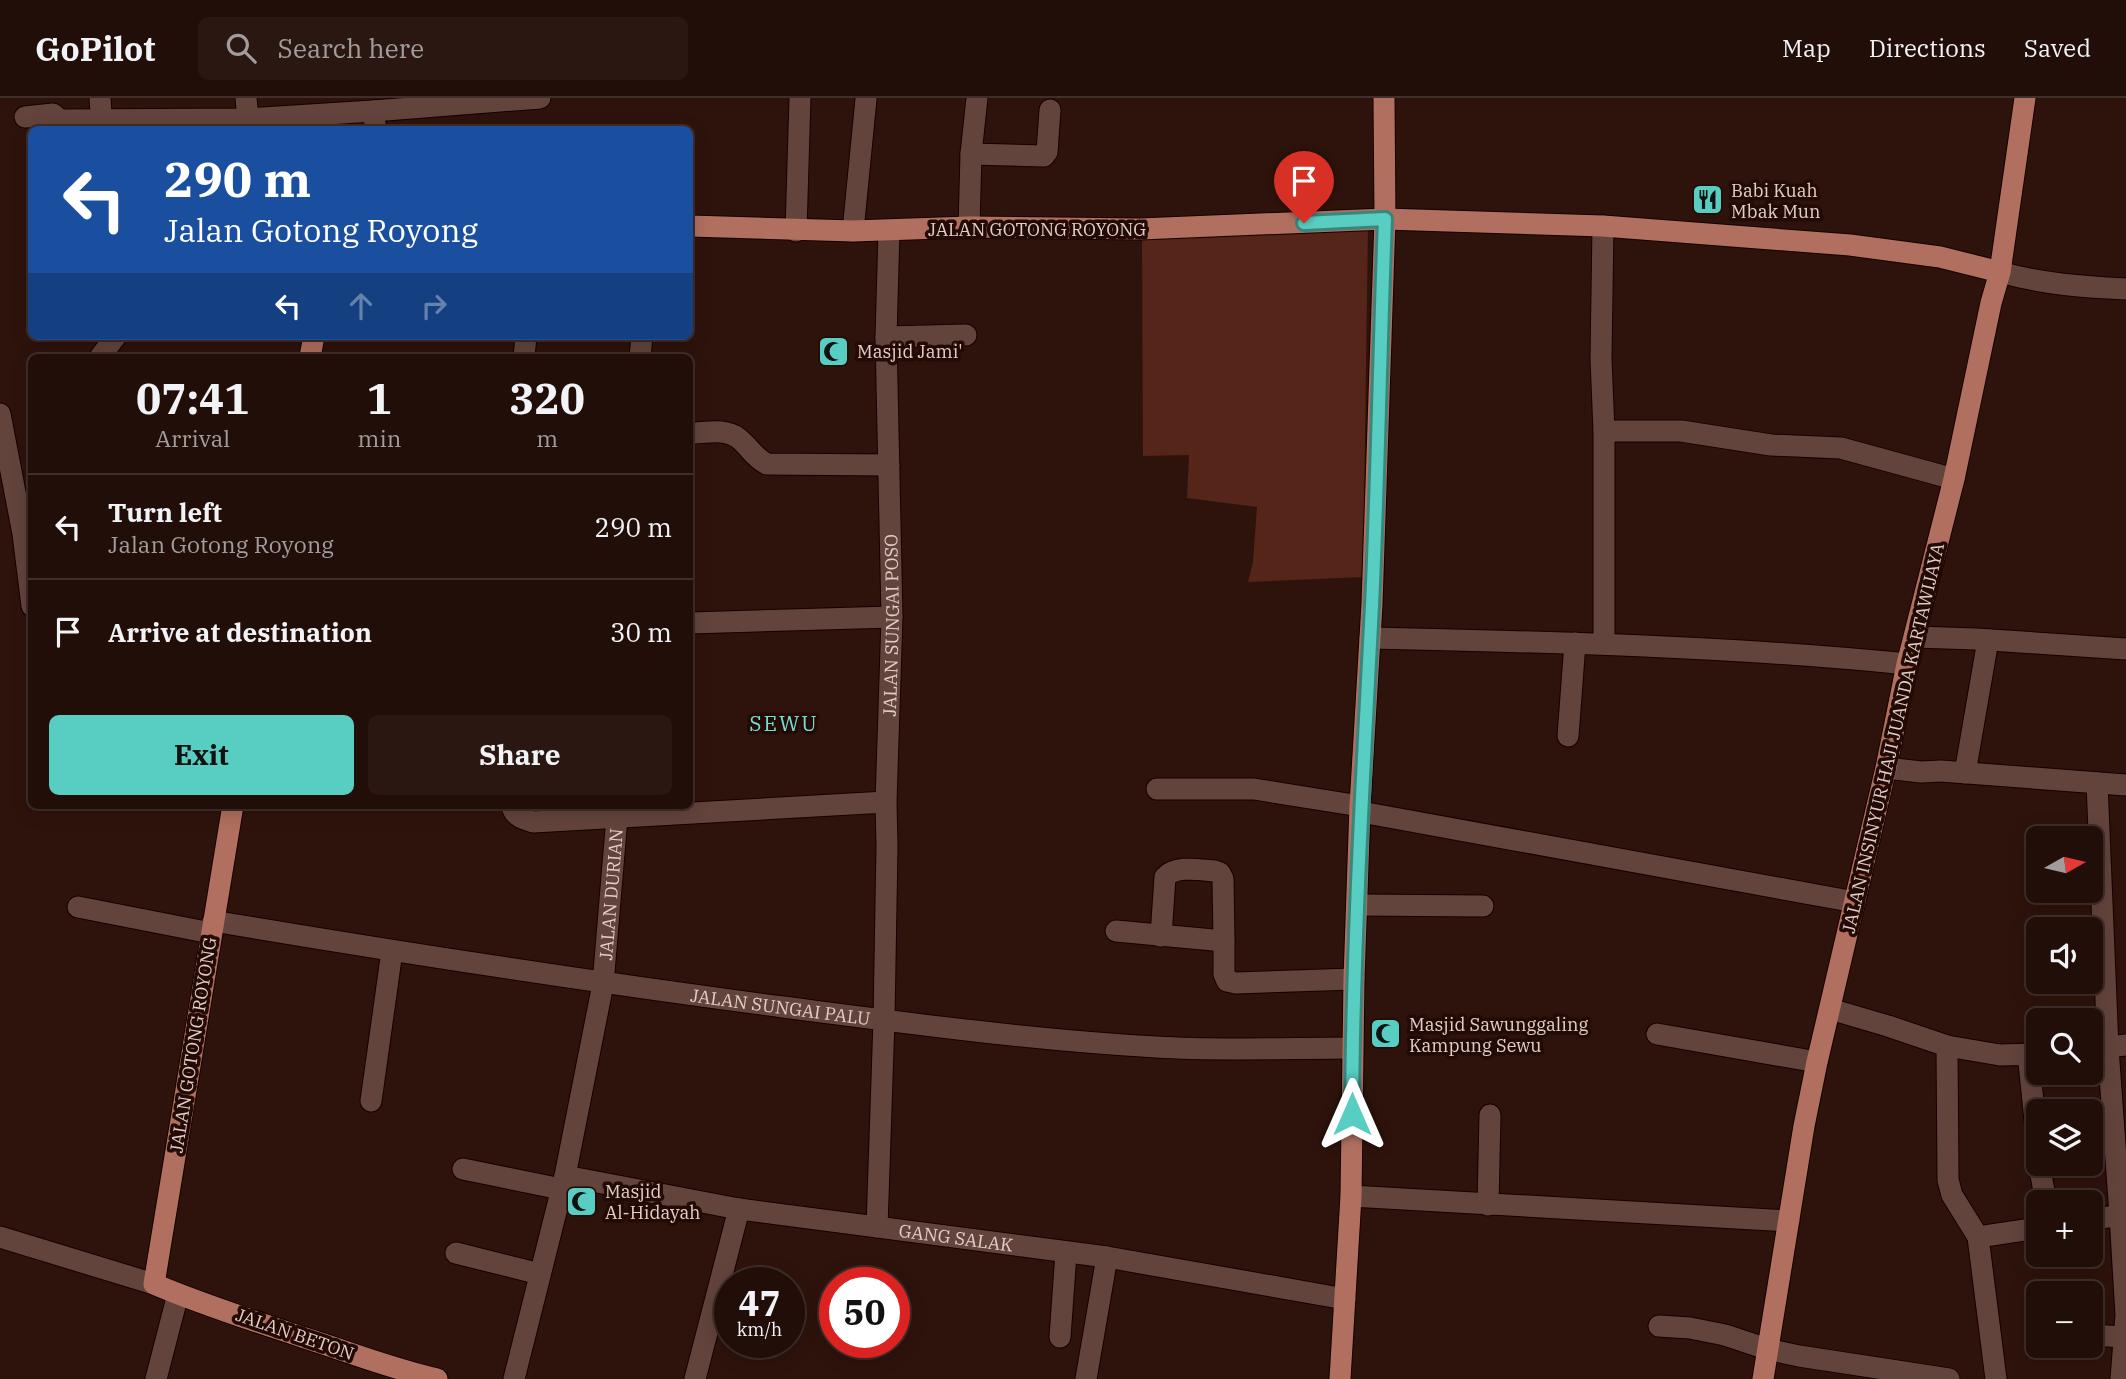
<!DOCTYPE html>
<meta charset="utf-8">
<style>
body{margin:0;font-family:"IBM Plex Serif",serif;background:#2a1712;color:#f1f3f6;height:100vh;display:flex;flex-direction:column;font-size:26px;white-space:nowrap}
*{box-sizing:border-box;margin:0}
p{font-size:23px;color:#a29c9c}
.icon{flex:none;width:38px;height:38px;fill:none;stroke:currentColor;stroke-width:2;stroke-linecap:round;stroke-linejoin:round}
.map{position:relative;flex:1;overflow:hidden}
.panel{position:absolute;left:28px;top:256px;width:665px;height:455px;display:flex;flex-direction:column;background:#220e09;border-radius:10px;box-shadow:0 4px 18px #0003,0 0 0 2px #3f2e2a}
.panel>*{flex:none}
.banner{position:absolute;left:28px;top:28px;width:665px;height:214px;border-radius:10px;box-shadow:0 4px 18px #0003,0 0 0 2px #3f2e2a;background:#1a4fa0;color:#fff;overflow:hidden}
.needle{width:46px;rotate:82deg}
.tools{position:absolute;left:2026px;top:728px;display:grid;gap:14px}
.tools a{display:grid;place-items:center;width:77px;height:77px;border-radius:10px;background:#220e09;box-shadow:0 4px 18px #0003,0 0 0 2px #3f2e2a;font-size:35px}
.speed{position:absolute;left:714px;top:1169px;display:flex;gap:14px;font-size:35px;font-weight:700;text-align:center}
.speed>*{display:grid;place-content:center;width:91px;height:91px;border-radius:50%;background:#220e09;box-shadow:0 4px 18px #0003,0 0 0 2px #3f2e2a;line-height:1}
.speed small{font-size:18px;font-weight:400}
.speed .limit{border:10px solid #d22;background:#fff;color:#111}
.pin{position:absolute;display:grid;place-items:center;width:60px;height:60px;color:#fff;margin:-72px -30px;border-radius:50% 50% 50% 0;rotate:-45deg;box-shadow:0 0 7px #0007}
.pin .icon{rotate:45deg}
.me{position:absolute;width:77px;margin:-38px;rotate:0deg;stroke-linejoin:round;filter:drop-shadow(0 0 5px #0008)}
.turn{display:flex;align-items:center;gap:24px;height:147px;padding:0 21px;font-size:32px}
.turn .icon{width:91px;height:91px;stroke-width:2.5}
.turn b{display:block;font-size:49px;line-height:60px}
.lanes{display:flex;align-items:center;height:66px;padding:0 21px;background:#0003;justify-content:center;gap:35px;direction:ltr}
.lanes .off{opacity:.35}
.eta{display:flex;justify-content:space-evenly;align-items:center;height:119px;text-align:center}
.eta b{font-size:42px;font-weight:800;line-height:49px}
.primary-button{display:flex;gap:14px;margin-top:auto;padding:14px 21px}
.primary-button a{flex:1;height:80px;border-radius:10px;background:#57cec1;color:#111;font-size:28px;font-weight:800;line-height:80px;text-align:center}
.primary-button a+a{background:#2a1712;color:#f1f3f6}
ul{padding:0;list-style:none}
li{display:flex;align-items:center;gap:21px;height:105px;padding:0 21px;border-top:2px solid #3f2e2a}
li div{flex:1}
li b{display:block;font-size:26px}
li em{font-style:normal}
header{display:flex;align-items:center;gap:42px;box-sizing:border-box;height:98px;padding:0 35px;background:#220e09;border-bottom:2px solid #3f2e2a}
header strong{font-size:33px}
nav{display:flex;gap:38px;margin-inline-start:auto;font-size:24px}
.search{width:490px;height:63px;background:#2a1712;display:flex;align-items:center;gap:18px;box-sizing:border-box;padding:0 24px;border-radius:10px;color:#a29c9c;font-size:26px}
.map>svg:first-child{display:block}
.green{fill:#542518}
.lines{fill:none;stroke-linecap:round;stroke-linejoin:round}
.minor-casing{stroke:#140100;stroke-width:23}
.major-casing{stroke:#140100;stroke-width:23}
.minor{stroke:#63443c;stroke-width:21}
.major{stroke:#b1705f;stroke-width:21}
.route-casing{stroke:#39867d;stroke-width:18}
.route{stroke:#57cec1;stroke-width:12}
.labels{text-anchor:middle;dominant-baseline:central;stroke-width:7;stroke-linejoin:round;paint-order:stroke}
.poi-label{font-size:18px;fill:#e2cec9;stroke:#230a05;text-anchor:start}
.street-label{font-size:18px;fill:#e2cec9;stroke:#230a05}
.quarter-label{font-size:21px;letter-spacing:2px;fill:#75ded2;stroke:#230a05}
</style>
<header>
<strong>GoPilot</strong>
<div class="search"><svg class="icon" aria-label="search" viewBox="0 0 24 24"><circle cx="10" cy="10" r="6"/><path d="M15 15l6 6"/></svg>Search here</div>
<nav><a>Map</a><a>Directions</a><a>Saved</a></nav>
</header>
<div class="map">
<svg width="2126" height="1281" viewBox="0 0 2126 1281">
<rect width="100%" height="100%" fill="#2e130c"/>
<!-- green -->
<polygon class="green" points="1368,128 1363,479 1248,484 1253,464 1257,409 1187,400 1189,357 1143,358 1142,140"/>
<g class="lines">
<defs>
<g id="minor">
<polyline points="100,0 102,32"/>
<polyline points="246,0 248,21"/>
<polyline points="373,13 540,0"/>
<polyline points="25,19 53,16 60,22 248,21 373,13 376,32"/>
<polyline points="971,56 1044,58 1047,54 1050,12"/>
<polyline points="1603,128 1601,261 1604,333 1604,545"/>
<polyline points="969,129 971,56 977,0"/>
<polyline points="796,133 800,0"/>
<polyline points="853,133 866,1"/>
<path d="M2000 174C2042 186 2083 189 2126 191"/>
<polyline points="886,239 966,237"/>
<polyline points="100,259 116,238"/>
<polyline points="524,259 526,238"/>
<polyline points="640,259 642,238"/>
<polyline points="0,316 23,436 32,508"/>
<polyline points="1604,333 1681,333 1771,347 1841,350 1954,381"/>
<path d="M690 335C705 335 725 330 738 340 750 349 753 359 767 366L889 367"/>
<polyline points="690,525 892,519"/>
<polyline points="1915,539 1976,541 2126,551"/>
<path d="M1370 540C1549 544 1728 548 1907 566"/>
<polyline points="1568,638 1575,545"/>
<polyline points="1886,670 1921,674 1941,673 2126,687"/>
<polyline points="1965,675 1988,542"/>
<polyline points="2097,685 2108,950 2120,1117"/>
<polyline points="1157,691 1254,691 1360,708"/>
<path d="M512 707C513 718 523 721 533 724L886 704"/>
<polyline points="1361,714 1855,804"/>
<polyline points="1358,807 1483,808"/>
<polyline points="78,809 211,835"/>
<path id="s1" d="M213 823C403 855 592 884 783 909 907 925 1031 942 1156 949 1221 953 1287 950 1352 950"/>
<polyline points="1116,833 1224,843 1224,876 1227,883 1236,885 1354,881"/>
<path d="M1161 838 1165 779C1176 767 1200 772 1215 773L1220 775 1223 781 1224 843"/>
<polyline points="1830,911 1888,928 1947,948 2000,957 2039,956"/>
<polyline points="1657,936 1817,964"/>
<polyline points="1947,948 1948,1082 1952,1097 1978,1139 1996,1281"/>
<polyline points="2091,951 2126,947"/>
<polyline points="2028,956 2039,1060"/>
<polyline points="371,1003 392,853"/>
<polyline points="2039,1066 2046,1104"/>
<polyline points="463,1071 561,1091"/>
<path id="s2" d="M565 1078 739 1111 1107 1159 1345 1201"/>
<polyline points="1351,1098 1789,1123"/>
<polyline points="1488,1107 1490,1017"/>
<polyline points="2091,1122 2120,1117 2126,1217 2121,1281"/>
<path id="s3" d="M877 1129 884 922 887 748 886 704 892 519 886 239 889 133"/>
<polyline points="0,1139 154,1186"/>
<polyline points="1978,1139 2039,1130"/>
<polyline points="456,1155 540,1176"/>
<polyline points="1659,1228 1690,1230 1725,1237 1767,1251 1799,1258 1949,1281"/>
<polyline points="2091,1237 2124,1239"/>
<polyline points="1060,1239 1066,1155"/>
<polyline points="156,1281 178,1196"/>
<path id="s4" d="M514 1281 565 1078 603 886 618 707"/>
<polyline points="695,1281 739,1111"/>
<polyline points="1086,1281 1107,1159"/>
</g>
<g id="major">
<polyline points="690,128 853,133 969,129 1140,131 1385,121 1603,128 1850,147 1940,159 2000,174"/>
<polyline points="310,259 314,238"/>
<path d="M233 707 154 1186C203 1207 254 1223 305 1240 349 1254 392 1271 437 1281"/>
<polyline points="1340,1281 1351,1098 1354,881 1360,708 1372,506 1385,121 1384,0"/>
<polyline points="1763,1281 1804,1028 1817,964 1886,670 1907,566 1954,381 1991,205 2000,174 2025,0"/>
</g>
</defs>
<!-- minor casing -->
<use href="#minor" class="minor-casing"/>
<!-- major casing -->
<use href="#major" class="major-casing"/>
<!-- minor -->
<use href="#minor" class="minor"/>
<!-- major -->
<use href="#major" class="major"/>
</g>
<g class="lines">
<defs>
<path id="route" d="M1304 125 1385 121C1380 250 1378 379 1372 508 1363 678 1353 847 1352 1016"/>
</defs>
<!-- route casing -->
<use href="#route" class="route-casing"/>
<!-- route -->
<use href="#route" class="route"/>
</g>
<!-- icons -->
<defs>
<symbol id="restaurant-square" viewBox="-11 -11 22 22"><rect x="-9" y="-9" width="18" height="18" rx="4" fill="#57cec1" stroke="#230a05"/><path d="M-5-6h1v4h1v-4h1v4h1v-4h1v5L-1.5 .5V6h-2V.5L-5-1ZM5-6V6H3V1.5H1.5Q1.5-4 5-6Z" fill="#111"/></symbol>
<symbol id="mosque-square" viewBox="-11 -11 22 22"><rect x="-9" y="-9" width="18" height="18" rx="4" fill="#57cec1" stroke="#230a05"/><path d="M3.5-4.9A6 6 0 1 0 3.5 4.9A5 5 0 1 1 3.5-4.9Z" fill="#111"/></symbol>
</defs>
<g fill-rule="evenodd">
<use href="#restaurant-square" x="1690" y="84" width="35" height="35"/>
<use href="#mosque-square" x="816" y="236" width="35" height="35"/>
<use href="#mosque-square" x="1368" y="918" width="35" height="35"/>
<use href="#mosque-square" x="564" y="1086" width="35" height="35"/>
</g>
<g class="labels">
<!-- poi labels -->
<g class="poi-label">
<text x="1731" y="92">Babi Kuah<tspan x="1731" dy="21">Mbak Mun</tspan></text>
<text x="857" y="253">Masjid Jami'</text>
<text x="1409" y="926">Masjid Sawunggaling<tspan x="1409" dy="21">Kampung Sewu</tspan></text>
<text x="605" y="1093">Masjid<tspan x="605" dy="21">Al-Hidayah</tspan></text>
</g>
<!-- street labels -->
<g class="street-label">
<text x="1037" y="131">JALAN GOTONG ROYONG</text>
<text stroke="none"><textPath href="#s3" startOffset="602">JALAN SUNGAI POSO</textPath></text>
<text transform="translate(1893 640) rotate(-77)">JALAN INSINYUR HAJI JUANDA KARTAWIJAYA</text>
<text stroke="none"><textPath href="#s4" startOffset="495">JALAN DURIAN</textPath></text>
<text stroke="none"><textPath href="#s1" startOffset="574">JALAN SUNGAI PALU</textPath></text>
<text transform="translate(193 947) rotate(-81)">JALAN GOTONG ROYONG</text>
<text stroke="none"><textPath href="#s2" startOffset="396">GANG SALAK</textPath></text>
<text transform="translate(295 1236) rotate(19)">JALAN BETON</text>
</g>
<!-- quarter labels -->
<g class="quarter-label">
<text x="784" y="625">SEWU</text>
</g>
</g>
</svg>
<div class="tools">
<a><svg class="needle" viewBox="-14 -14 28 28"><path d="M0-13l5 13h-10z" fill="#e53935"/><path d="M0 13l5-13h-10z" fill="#a29c9c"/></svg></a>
<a><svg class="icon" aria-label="sound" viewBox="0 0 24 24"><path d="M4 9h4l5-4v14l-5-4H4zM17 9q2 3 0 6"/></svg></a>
<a><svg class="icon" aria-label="search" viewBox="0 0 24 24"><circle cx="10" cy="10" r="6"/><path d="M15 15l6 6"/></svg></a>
<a><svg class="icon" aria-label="layers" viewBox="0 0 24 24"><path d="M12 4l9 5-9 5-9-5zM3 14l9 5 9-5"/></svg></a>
<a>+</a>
<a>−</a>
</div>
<div class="speed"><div>47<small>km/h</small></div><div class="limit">50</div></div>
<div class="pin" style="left:1304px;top:125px;background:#d93025"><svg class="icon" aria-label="arrive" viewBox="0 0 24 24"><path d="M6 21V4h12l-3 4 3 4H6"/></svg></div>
<svg class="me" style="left:1352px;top:1016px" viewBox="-20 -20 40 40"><path d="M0-17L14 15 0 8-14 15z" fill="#57cec1" stroke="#fff" stroke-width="4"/></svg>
<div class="banner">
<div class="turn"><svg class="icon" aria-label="left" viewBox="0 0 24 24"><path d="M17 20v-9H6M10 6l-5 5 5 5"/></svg><div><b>290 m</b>Jalan Gotong Royong</div></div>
<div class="lanes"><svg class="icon" aria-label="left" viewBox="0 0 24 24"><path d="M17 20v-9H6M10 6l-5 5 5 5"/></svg><svg class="icon off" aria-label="ahead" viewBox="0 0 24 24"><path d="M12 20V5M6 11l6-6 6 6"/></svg><svg class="icon off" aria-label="right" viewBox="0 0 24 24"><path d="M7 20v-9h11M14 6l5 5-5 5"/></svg></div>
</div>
<section class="panel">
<div class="eta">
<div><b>07:41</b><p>Arrival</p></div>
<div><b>1</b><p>min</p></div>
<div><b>320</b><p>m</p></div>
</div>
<ul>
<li><svg class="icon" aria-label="left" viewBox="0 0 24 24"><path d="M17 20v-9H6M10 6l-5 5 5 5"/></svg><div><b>Turn left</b><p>Jalan Gotong Royong</p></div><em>290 m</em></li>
<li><svg class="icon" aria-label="arrive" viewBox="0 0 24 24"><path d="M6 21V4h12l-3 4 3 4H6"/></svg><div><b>Arrive at destination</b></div><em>30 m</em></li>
</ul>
<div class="primary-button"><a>Exit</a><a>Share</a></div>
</section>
</div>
